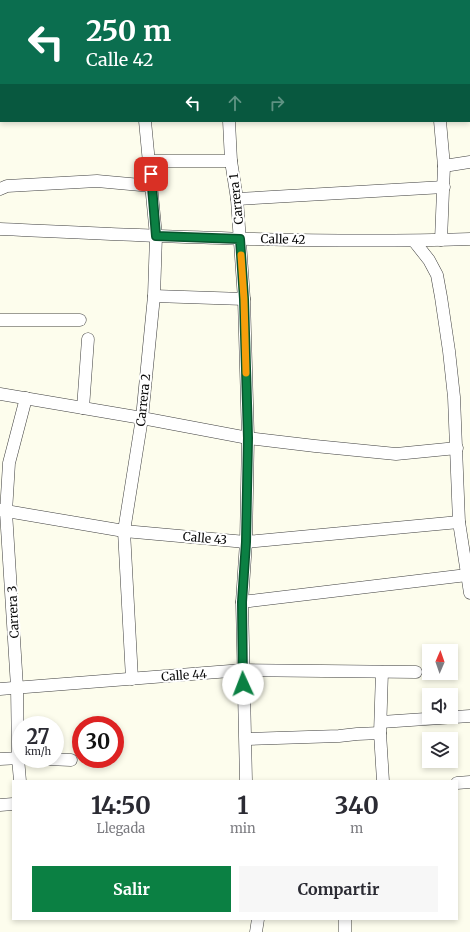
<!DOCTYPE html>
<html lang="es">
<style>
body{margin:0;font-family:Merriweather,serif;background:#f7f7f7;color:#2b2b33;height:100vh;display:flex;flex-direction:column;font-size:15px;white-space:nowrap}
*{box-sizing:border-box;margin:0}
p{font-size:13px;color:#7c7c81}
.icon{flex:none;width:22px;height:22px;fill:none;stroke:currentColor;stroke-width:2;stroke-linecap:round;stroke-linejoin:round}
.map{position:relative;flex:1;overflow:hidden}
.panel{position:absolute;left:12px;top:780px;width:446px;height:140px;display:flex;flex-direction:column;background:#fff;border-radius:0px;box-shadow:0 2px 6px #0003}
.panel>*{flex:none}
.hud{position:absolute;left:0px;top:0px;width:470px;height:122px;box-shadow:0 2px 6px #0003;background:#0b6e4f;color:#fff;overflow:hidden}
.needle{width:26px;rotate:2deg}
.fabs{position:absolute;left:422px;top:644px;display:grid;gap:8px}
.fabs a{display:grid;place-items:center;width:36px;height:36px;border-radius:0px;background:#fff;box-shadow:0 2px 6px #0003;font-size:20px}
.speed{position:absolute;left:12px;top:716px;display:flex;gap:8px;font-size:20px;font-weight:700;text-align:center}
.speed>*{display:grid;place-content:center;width:52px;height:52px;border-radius:50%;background:#fff;box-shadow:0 2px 6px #0003;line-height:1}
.speed small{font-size:10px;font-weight:400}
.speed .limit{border:6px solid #d22;background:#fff;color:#111}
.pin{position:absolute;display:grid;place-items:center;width:34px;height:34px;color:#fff;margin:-17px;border-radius:8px;box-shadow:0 2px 6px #0006}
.me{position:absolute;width:44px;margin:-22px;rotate:358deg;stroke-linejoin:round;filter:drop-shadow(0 0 3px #0008)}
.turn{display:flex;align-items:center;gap:14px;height:84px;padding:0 20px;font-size:18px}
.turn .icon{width:52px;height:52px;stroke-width:2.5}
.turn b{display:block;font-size:28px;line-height:34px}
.lanes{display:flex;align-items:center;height:38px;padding:0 20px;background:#0003;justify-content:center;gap:20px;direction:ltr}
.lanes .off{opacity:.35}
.eta{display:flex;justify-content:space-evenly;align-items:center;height:68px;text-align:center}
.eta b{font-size:24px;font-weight:700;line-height:28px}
.primary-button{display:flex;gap:8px;margin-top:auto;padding:8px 20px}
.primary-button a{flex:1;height:46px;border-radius:0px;background:#0b8043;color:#fff;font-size:16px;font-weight:700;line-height:46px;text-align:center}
.primary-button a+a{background:#f7f7f7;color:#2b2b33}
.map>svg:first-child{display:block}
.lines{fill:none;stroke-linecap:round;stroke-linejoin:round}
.street-casing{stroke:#3f3f3f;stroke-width:13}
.street{stroke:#fff;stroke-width:12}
.route-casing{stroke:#07532c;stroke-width:10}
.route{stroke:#0b8043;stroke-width:7}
.slow{stroke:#f59e0b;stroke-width:7}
.labels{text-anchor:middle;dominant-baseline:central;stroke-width:4;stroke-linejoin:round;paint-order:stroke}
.street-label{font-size:12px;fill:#0c0c0c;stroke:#fff}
</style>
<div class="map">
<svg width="470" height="932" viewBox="0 0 470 932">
<rect width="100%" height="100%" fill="#fdfded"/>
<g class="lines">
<defs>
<g id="street">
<polyline points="133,0 133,1"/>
<polyline points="219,0 219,1"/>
<polyline points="420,0 420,1"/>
<polyline points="0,97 1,97"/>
<polyline points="229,121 231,161 237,199 244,299 248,438 246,542 242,602 246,781"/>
<polyline points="440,121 444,166 441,240"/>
<polyline points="150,161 231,161"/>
<polyline points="444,166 470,162"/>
<polyline points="0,189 7,186 97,181 152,186"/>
<polyline points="237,199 444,187"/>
<path d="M0 229C156 236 313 244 470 239"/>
<polyline points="414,241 429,260 437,275 441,297 449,351 454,397 459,522 470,593"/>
<polyline points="154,296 244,299"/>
<polyline points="0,320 80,320"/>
<polyline points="0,394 142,418 248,438 315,446 396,454 457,448"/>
<polyline points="83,408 88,339"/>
<polyline points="0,510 124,531 246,542 459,522"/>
<polyline points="242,602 467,575"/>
<polyline points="382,672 380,733 383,781"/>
<polyline points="132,679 124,531 142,418 154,296 156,236 145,121"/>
<polyline points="0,689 243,670 416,672"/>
<polyline points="381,722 470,716"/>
<polyline points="246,739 339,736 357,734 380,733"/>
<polyline points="0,759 21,758"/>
<polyline points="47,759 71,760"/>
<polyline points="20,781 18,758 17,687 6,512 9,463 26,398"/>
<polyline points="457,783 470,782"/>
<polyline points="0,805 13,804"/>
<polyline points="345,919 345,932"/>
<polyline points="256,932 258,919"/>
</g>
</defs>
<!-- street casing -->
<use href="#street" class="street-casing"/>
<!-- street -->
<use href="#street" class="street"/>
</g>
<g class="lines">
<defs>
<polyline id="route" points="151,174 156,236 240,239 244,299 248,438 246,542 242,602 243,684"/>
</defs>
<!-- route casing -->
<use href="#route" class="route-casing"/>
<!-- route -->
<use href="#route" class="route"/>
<!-- slow -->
<polyline class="slow" points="241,255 244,299 246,373"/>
</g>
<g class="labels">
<!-- street labels -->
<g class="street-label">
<text transform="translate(236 199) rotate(-96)">Carrera 1</text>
<text transform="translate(283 239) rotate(1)">Calle 42</text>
<text transform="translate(143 400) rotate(-84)">Carrera 2</text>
<text transform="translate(205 538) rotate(5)">Calle 43</text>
<text transform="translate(13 612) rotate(-93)">Carrera 3</text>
<text transform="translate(184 675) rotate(-4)">Calle 44</text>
</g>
</g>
</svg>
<div class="fabs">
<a><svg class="needle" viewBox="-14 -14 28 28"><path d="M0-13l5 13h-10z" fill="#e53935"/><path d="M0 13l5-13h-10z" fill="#7c7c81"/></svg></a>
<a><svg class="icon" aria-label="sound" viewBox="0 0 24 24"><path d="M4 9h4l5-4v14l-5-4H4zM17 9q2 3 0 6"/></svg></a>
<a><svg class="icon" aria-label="layers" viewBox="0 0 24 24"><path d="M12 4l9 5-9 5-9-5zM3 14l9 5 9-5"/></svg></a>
</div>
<div class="speed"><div>27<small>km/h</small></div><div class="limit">30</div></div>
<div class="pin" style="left:151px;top:174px;background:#d93025"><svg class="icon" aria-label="arrive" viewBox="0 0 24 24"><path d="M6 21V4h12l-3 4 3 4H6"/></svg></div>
<svg class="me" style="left:243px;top:684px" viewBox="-20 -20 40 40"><circle r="19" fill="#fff"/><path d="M0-13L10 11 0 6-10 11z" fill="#0b8043"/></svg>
<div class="hud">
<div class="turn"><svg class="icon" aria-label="left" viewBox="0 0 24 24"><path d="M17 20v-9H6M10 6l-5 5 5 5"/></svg><div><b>250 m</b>Calle 42</div></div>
<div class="lanes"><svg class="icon" aria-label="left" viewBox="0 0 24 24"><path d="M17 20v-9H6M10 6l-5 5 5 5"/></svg><svg class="icon off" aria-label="ahead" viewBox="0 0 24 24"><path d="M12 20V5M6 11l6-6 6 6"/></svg><svg class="icon off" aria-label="right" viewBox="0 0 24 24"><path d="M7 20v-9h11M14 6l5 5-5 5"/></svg></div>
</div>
<section class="panel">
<div class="eta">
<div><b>14:50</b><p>Llegada</p></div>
<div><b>1</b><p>min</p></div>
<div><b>340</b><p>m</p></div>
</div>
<div class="primary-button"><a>Salir</a><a>Compartir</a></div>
</section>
</div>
